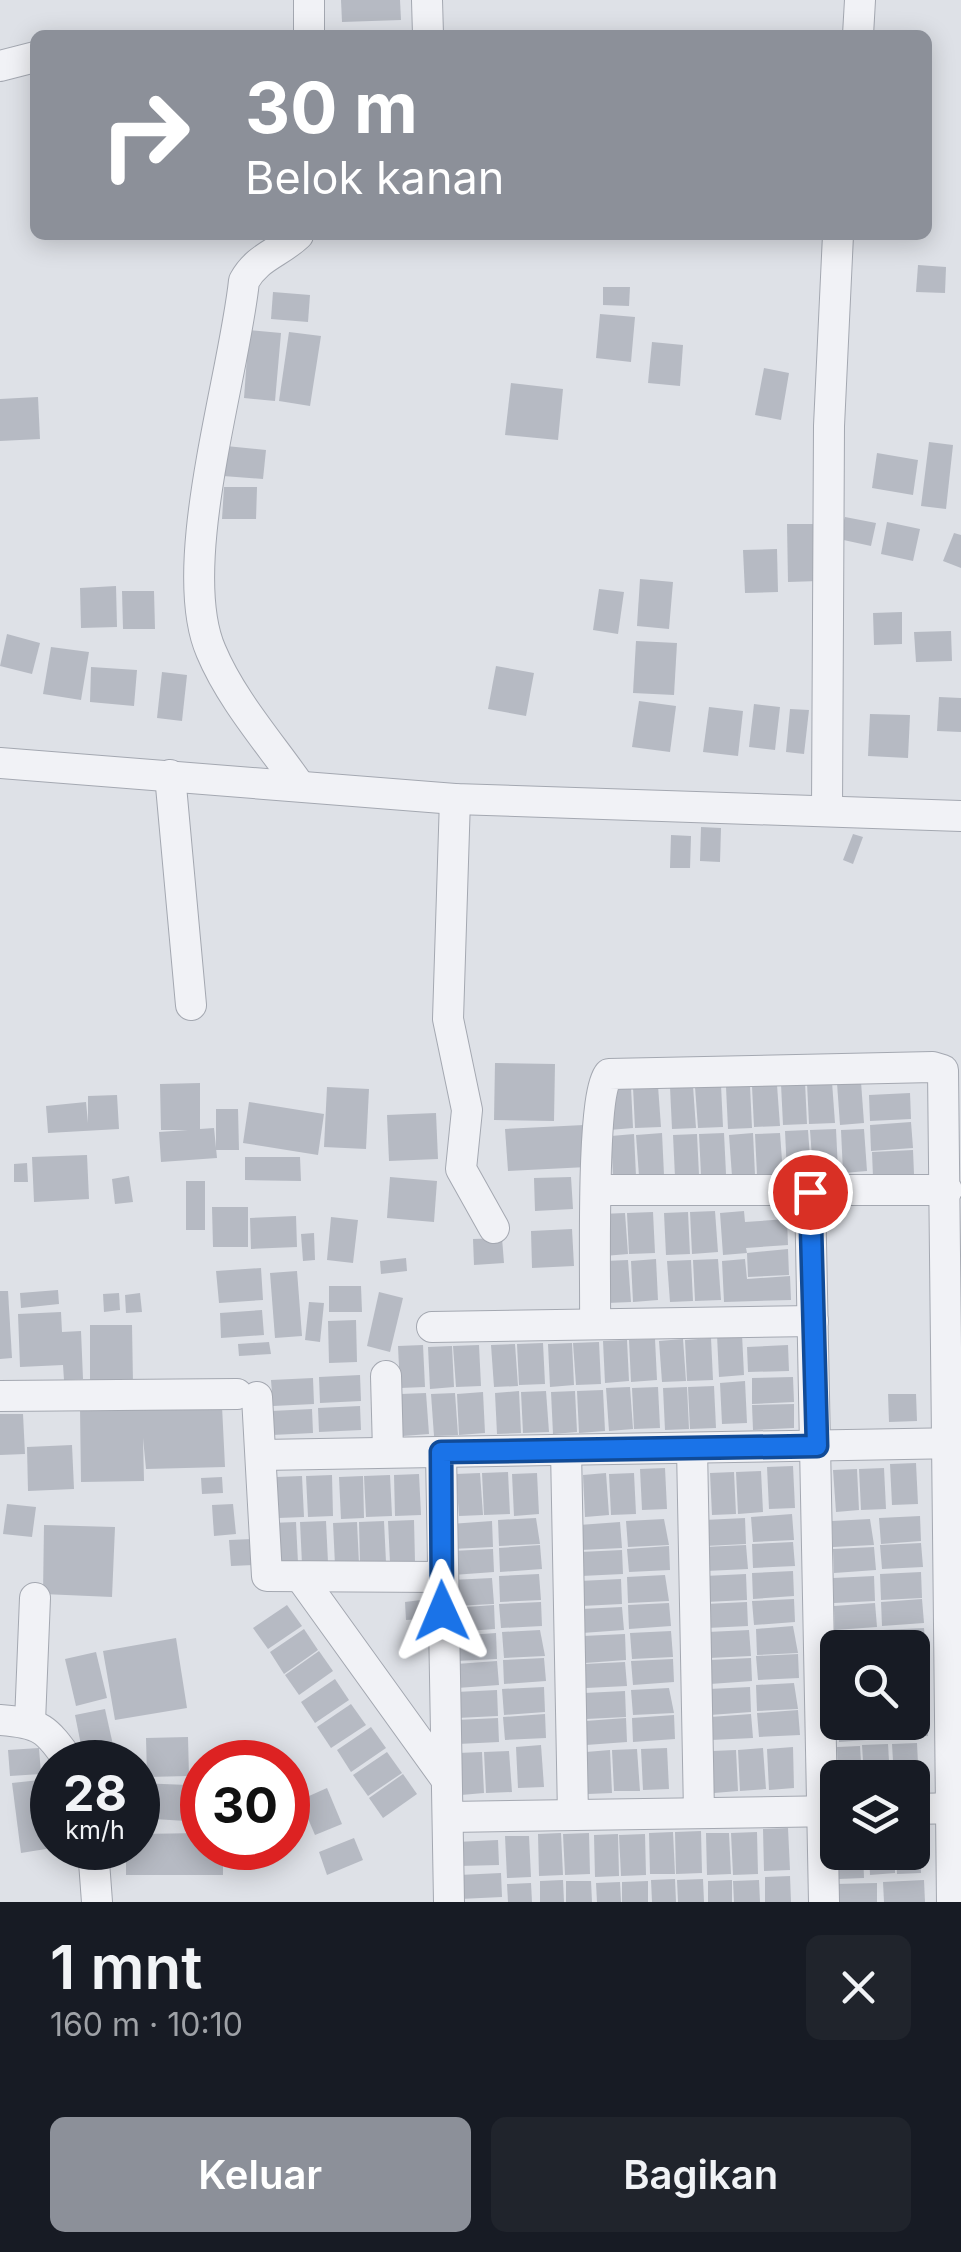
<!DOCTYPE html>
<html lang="id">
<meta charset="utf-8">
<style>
body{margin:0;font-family:Inter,sans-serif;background:#20242c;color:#f1f3f6;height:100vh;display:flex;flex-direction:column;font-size:38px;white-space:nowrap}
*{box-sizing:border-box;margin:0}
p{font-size:32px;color:#9ea1a6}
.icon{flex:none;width:55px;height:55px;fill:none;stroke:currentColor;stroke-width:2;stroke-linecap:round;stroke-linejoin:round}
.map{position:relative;height:1902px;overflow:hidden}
.drawer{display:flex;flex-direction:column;background:#171b24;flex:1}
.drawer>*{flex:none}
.top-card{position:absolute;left:30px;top:30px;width:902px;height:210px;border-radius:15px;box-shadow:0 5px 25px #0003;background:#8c9099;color:#fff;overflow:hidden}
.tools{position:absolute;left:820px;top:1630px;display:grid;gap:20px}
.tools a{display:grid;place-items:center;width:110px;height:110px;border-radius:15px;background:#171b24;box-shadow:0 5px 25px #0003;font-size:50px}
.speed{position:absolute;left:30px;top:1740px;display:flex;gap:20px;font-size:50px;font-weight:700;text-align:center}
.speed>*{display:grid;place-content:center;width:130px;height:130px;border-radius:50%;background:#171b24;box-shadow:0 5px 25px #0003;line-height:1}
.speed small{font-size:25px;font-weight:400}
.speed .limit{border:15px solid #d22;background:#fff;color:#111}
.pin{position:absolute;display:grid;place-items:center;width:85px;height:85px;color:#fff;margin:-42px;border:5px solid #fff;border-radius:50%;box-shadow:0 2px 10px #0007}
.me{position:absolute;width:110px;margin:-55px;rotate:359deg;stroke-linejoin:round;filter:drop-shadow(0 0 8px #0008)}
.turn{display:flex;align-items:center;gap:35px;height:210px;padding:0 50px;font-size:45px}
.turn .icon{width:130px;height:130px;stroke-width:2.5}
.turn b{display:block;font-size:70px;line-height:85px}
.round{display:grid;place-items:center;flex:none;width:105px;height:105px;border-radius:15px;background:#20242c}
.headline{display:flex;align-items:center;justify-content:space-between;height:170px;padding:0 50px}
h1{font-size:60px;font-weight:600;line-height:75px}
.button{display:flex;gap:20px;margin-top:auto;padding:20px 50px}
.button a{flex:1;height:115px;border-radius:15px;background:#8c9099;color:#fff;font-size:40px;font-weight:600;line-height:115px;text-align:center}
.button a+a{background:#20242c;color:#f1f3f6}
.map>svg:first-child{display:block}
.building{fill:#b6bac3}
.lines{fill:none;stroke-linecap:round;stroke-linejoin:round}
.street-casing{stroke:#a4a8b1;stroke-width:32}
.street{stroke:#f1f2f6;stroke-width:30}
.route-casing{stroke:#114b97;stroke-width:25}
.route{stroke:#1a73e8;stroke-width:18}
</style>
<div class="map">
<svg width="961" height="1902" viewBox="0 0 961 1902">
<rect width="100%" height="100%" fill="#dee1e7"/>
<!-- building -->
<g class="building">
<polygon points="341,0 400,0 401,20 342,22"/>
<polygon points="918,265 946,267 945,293 916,292"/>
<polygon points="603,287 630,287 629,306 603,305"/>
<polygon points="273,292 310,295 308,322 271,319"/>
<polygon points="600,314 635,317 631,362 596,358"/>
<polygon points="249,330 281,333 275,401 244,398"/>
<polygon points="289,332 321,336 310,406 279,401"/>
<polygon points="652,342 683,345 680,386 648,383"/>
<polygon points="764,368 789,373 781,420 755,415"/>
<polygon points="511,383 563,389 558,440 505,435"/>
<polygon points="38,397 40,439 0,441 0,399"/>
<polygon points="929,442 953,445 946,509 921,506"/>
<polygon points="226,446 266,450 263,479 223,476"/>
<polygon points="877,453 918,460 913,495 872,488"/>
<polygon points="224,487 257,487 256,519 222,519"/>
<polygon points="845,517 876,523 871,546 839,539"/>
<polygon points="887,522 920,529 913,561 881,554"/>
<polygon points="787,524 818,524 819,581 788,582"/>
<polygon points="954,533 961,535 961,568 943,561"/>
<polygon points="777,549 778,592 745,593 743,550"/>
<polygon points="640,579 673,582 669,629 637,626"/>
<polygon points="116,586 117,627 81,628 80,588"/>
<polygon points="599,589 624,592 618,634 593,630"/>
<polygon points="122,591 154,591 155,629 123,629"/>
<polygon points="902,612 902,644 874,645 873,613"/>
<polygon points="951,631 952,661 916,662 914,632"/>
<polygon points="7,634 40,643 32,674 0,666"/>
<polygon points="636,641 677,643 674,695 633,693"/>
<polygon points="51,647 89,652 81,700 43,694"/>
<polygon points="496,666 534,673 526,716 488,709"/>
<polygon points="91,667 137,670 134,706 90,702"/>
<polygon points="162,672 187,675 182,721 157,718"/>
<polygon points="939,697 961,698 961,732 937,731"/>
<polygon points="639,701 676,706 670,752 632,747"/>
<polygon points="754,704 780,707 775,750 749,747"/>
<polygon points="709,707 743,711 738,756 703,752"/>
<polygon points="790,709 809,710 804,754 786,752"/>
<polygon points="870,714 910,715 908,758 868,756"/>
<polygon points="701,827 721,828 720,862 700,861"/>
<polygon points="853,834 863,837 853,864 843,860"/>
<polygon points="671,835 691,836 690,868 670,868"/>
<polygon points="495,1063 555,1064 554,1121 494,1120"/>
<polygon points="805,1082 807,1124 783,1125 781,1084"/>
<polygon points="832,1082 835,1123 809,1124 807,1083"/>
<polygon points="861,1082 864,1123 840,1125 837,1083"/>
<polygon points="200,1083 200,1129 214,1128 217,1158 161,1162 159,1132 188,1130 161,1130 160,1084"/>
<polygon points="721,1085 723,1127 698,1128 695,1087"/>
<polygon points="777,1085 780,1126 754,1127 752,1086"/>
<polygon points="658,1086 661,1127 635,1128 633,1087"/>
<polygon points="693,1086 696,1128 672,1129 670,1087"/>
<polygon points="750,1086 752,1128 728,1129 726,1087"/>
<polygon points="327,1087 369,1089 366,1149 324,1147"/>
<polygon points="631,1087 633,1128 609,1130 607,1088"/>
<polygon points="910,1093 911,1119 870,1121 869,1095"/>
<polygon points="117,1095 119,1129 48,1133 46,1106 86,1102 88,1123 88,1096"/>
<polygon points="249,1102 324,1114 318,1155 243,1143"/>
<polygon points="216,1109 238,1109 239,1150 216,1150"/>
<polygon points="436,1113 438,1159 389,1161 387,1115"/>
<polygon points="911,1122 913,1148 871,1151 870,1125"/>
<polygon points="584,1125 587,1167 508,1171 505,1129"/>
<polygon points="836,1129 838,1170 813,1172 810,1130"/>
<polygon points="864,1129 867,1171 843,1173 841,1130"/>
<polygon points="808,1130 811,1172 787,1173 785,1131"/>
<polygon points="662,1133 664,1175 639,1176 636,1135"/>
<polygon points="724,1133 726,1174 701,1175 699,1134"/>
<polygon points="753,1133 755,1175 732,1176 729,1135"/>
<polygon points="780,1133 783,1174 757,1175 755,1134"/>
<polygon points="634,1134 636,1176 613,1177 611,1136"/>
<polygon points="697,1134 699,1175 675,1177 673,1135"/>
<polygon points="913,1150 914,1174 873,1177 872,1152"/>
<polygon points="87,1155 89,1199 34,1202 32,1157"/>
<polygon points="245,1157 300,1157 301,1181 245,1180"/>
<polygon points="27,1163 28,1182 14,1182 14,1164"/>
<polygon points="129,1176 133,1202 115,1204 112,1179"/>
<polygon points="390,1177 437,1181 434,1222 387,1218"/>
<polygon points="571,1177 573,1209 535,1211 534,1178"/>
<rect x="186" y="1181" width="19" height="49"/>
<polygon points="212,1207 248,1207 248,1247 213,1247"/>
<polygon points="715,1211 718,1252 692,1254 690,1212"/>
<polygon points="744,1211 745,1222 787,1219 788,1245 746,1248 747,1253 788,1249 789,1275 748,1277 747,1253 723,1255 720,1213"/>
<polygon points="653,1212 655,1253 629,1254 627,1213"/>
<polygon points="688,1212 690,1254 666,1255 664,1213"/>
<polygon points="625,1213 628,1254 604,1256 601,1214"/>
<polygon points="296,1216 297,1247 251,1249 250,1218"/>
<polygon points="331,1217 358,1220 353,1263 327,1260"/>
<polygon points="572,1229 574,1266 532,1268 531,1231"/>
<polygon points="314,1233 315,1260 303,1261 301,1234"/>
<polygon points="502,1238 504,1263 474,1265 473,1239"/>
<polygon points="406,1258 407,1271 381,1274 380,1261"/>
<polygon points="656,1259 658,1300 633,1302 631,1261"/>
<polygon points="718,1259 721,1300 695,1301 693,1260"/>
<polygon points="745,1259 747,1279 790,1276 791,1300 724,1302 722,1261"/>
<polygon points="628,1260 631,1302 607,1303 605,1261"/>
<polygon points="691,1260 693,1301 670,1302 667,1261"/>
<polygon points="261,1268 263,1300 219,1303 216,1271"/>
<polygon points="297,1271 302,1336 275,1338 270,1273"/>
<polygon points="329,1286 361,1286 362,1312 329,1312"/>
<polygon points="58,1290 59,1304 21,1308 20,1293"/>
<polygon points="0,1291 8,1291 12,1358 0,1359"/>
<polygon points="379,1292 403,1298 390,1352 367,1346"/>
<polygon points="119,1293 120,1310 104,1312 103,1294"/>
<polygon points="140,1293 142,1312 126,1313 125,1295"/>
<polygon points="309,1302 324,1303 320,1342 305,1340"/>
<polygon points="262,1310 264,1335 221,1338 220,1313"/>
<polygon points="61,1312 62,1332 81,1331 83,1379 64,1380 63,1365 20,1367 18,1314"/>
<polygon points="356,1320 357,1362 329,1363 328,1321"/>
<polygon points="90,1325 132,1325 133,1384 90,1385"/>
<polygon points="742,1334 744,1375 719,1377 717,1335"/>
<polygon points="711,1338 713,1380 687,1381 685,1340"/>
<polygon points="655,1339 657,1380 631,1382 629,1340"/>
<polygon points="683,1339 686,1381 662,1382 659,1341"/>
<polygon points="627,1340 629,1381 605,1383 603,1341"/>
<polygon points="269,1342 271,1354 239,1356 238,1344"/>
<polygon points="599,1342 601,1384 576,1385 573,1343"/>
<polygon points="543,1343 545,1384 519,1385 517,1344"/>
<polygon points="572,1343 574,1385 550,1387 548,1344"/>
<polygon points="515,1344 518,1386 494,1387 491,1345"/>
<polygon points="423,1345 425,1387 400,1388 398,1346"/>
<polygon points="479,1345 481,1386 456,1387 453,1346"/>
<polygon points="788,1345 789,1371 748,1372 747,1347"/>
<polygon points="452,1346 454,1387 430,1389 428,1347"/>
<polygon points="360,1375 361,1401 320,1403 319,1377"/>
<polygon points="793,1377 794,1402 752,1404 752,1378"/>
<polygon points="313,1378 314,1404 273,1406 271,1380"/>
<polygon points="745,1381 747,1423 722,1424 720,1383"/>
<polygon points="714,1386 716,1428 690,1429 688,1387"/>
<polygon points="630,1387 633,1429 609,1431 606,1388"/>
<polygon points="658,1387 660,1428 634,1429 632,1388"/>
<polygon points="687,1387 689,1429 665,1430 663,1388"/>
<polygon points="603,1390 605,1431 579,1433 577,1391"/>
<polygon points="519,1391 521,1433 497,1434 495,1393"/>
<polygon points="546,1391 549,1432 523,1433 521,1392"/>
<polygon points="575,1391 577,1432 553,1434 551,1392"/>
<polygon points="483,1392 485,1433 459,1435 457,1394"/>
<polygon points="426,1393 429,1434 403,1436 401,1394"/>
<polygon points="455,1393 458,1435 434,1436 431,1394"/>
<polygon points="888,1394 916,1394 917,1421 889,1422"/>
<polygon points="794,1404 794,1428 753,1430 752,1405"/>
<polygon points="222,1406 225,1467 146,1469 143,1438 144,1481 81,1482 80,1408"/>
<polygon points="360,1406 361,1430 319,1432 318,1408"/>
<polygon points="312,1409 313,1433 272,1435 271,1411"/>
<polygon points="0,1414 23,1414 25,1454 0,1455"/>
<polygon points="72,1445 74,1489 28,1491 27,1447"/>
<polygon points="916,1463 918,1504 892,1505 890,1464"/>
<polygon points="793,1466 795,1508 769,1509 767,1467"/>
<polygon points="665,1468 667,1509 642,1510 640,1469"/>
<polygon points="884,1468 886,1509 861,1510 859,1469"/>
<polygon points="857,1469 859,1510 836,1512 833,1470"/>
<polygon points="761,1471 763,1512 738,1514 736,1472"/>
<polygon points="508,1472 510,1514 484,1515 482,1473"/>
<polygon points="734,1472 736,1514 712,1515 710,1473"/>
<polygon points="480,1473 483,1515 459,1516 456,1474"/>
<polygon points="537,1473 539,1514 514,1516 512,1474"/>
<polygon points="606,1473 609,1515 585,1517 583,1475"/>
<polygon points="634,1473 636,1514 611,1515 609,1474"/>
<polygon points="419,1474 421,1515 395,1516 394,1475"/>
<polygon points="332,1475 333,1516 308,1517 306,1476"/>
<polygon points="390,1475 392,1516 366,1517 364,1476"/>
<polygon points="302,1476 304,1517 278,1518 276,1477"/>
<polygon points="363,1476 364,1518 341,1519 339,1477"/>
<polygon points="222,1477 223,1493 202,1494 201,1478"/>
<polygon points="7,1504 36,1507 32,1537 3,1534"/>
<polygon points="233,1504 236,1534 214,1536 212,1505"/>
<polygon points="792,1514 794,1540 753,1542 751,1517"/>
<polygon points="920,1516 921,1541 881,1544 879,1518"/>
<polygon points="536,1518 540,1544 499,1546 498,1520"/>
<polygon points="745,1518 746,1544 705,1546 704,1520"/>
<polygon points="664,1519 669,1545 628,1547 626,1521"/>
<polygon points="870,1519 874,1545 833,1547 832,1521"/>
<polygon points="414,1520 415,1562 390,1562 388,1521"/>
<polygon points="326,1521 328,1562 302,1564 300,1522"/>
<polygon points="384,1521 386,1562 360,1563 359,1522"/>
<polygon points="492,1521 493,1547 452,1549 450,1524"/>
<polygon points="296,1522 298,1563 272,1564 271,1523"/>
<polygon points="357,1522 359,1564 335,1565 333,1523"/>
<polygon points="620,1522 622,1548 580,1550 579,1525"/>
<polygon points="44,1525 115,1527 112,1597 43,1594"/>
<polygon points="252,1539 254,1565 231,1566 229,1540"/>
<polygon points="793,1542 795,1566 753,1568 752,1544"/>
<polygon points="921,1543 923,1567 882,1569 880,1545"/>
<polygon points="540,1545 542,1569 500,1572 499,1548"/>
<polygon points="746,1545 748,1569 706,1571 705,1547"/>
<polygon points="669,1546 670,1570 629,1572 627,1549"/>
<polygon points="874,1547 876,1570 834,1573 833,1549"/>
<polygon points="493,1549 494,1572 453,1575 451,1551"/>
<polygon points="622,1550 623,1574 581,1576 580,1552"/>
<polygon points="793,1571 794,1596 753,1599 752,1573"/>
<polygon points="921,1572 922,1598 881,1600 880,1574"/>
<polygon points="539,1574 541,1600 500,1602 499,1576"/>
<polygon points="746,1574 747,1600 706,1602 705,1576"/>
<polygon points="665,1575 669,1601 628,1603 627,1577"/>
<polygon points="874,1576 875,1601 834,1603 833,1578"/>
<polygon points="492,1578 494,1604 453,1606 451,1580"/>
<polygon points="621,1579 622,1604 581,1606 579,1581"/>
<polygon points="794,1599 795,1622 754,1625 752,1601"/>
<polygon points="922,1599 924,1623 882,1626 881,1602"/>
<polygon points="421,1600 423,1619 406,1620 405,1602"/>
<polygon points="541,1602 542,1626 501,1628 499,1604"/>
<polygon points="747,1602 748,1626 707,1628 705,1604"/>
<polygon points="669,1603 671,1626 629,1629 628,1605"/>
<polygon points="875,1603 877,1627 835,1630 834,1606"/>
<polygon points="287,1605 302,1626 268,1649 253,1628"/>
<polygon points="494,1605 495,1629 453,1632 452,1608"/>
<polygon points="622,1607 624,1630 582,1633 581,1609"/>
<polygon points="793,1626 798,1653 757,1655 756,1629"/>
<polygon points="924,1628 926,1653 912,1654 912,1648 884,1648 883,1630"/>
<polygon points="304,1629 318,1650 284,1674 270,1652"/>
<polygon points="540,1630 545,1656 504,1658 502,1632"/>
<polygon points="749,1630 751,1656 709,1658 708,1632"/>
<polygon points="671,1631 673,1657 632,1659 630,1633"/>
<polygon points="877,1631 878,1648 837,1648 836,1633"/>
<polygon points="496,1633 497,1659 456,1661 455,1636"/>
<polygon points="625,1634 626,1660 585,1663 583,1636"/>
<polygon points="176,1638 187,1708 115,1720 103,1651"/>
<polygon points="319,1651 333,1671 299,1695 285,1675"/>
<polygon points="96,1652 107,1698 76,1706 65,1659"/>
<polygon points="798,1654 799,1678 758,1680 756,1656"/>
<polygon points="926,1655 927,1679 912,1680 912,1656"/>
<polygon points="544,1658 546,1681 504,1684 503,1660"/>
<polygon points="751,1658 752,1681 710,1684 709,1660"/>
<polygon points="673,1659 674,1682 633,1685 631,1661"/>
<polygon points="497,1661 499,1685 457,1688 456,1664"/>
<polygon points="625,1662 627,1686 586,1688 584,1664"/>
<polygon points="335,1679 349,1700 315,1723 301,1702"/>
<polygon points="794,1683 798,1709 757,1711 756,1685"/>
<polygon points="925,1684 926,1710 912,1711 912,1685"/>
<polygon points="544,1687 545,1712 504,1715 502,1689"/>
<polygon points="750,1687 751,1712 710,1715 709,1689"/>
<polygon points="669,1688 674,1713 633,1715 631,1690"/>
<polygon points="497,1690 498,1716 457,1718 456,1692"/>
<polygon points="625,1691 626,1717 586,1719 584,1693"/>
<polygon points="351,1704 366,1725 331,1748 317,1727"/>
<polygon points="105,1709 115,1754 84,1760 75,1715"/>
<polygon points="798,1710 800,1735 759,1737 757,1713"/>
<polygon points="927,1712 928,1736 886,1738 885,1722 912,1722 912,1713"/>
<polygon points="545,1714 546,1738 505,1740 503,1717"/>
<polygon points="751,1714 753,1738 711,1740 710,1717"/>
<polygon points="674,1715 675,1739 633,1742 632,1718"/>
<polygon points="498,1718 499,1742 458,1744 456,1720"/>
<polygon points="626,1718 627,1742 586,1745 585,1721"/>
<polygon points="838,1722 879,1722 880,1739 839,1742"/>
<polygon points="371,1727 386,1748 351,1772 337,1750"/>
<polygon points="188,1737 189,1776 147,1777 146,1738"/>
<polygon points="917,1743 919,1785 912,1785 912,1778 894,1778 892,1744"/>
<polygon points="888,1744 890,1778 864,1778 862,1745"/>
<polygon points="541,1745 544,1787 518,1788 516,1747"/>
<polygon points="860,1746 862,1778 838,1778 837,1747"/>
<polygon points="793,1747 794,1788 769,1790 767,1749"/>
<polygon points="39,1748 41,1774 10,1776 8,1750"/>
<polygon points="667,1748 669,1789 643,1790 641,1749"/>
<polygon points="763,1748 766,1789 740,1791 738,1750"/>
<polygon points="637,1749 640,1791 614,1791 612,1750"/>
<polygon points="610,1750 612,1793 588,1794 586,1752"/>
<polygon points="736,1750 738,1791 714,1793 712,1751"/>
<polygon points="509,1751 512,1792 486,1793 484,1752"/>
<polygon points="387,1752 402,1773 368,1796 353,1775"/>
<polygon points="482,1752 484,1793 461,1795 458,1753"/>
<polygon points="403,1774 417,1794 383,1818 369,1798"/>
<polygon points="49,1779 52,1848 21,1853 12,1783"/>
<polygon points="138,1783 188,1785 186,1821 138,1818"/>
<polygon points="327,1788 342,1824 315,1835 300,1800"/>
<polygon points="788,1828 790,1870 764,1871 763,1829"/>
<polygon points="701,1831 702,1873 676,1874 675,1832"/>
<polygon points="912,1831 919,1831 921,1873 897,1874 896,1852 912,1852"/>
<polygon points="673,1832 675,1874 650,1874 649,1833"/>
<polygon points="757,1832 758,1874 733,1875 731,1833"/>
<polygon points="202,1833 202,1848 223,1848 223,1875 126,1875 126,1848 138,1848 138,1834"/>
<polygon points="561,1833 563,1875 539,1876 538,1834"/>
<polygon points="589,1833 590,1874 565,1875 563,1834"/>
<polygon points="706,1833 729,1833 731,1874 707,1875"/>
<polygon points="618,1834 619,1876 595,1877 594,1835"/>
<polygon points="645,1834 646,1875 621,1876 619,1835"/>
<polygon points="505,1836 529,1836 531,1877 507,1878"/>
<polygon points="354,1838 363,1860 327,1875 319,1852"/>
<polygon points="498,1840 499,1865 458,1866 456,1842"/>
<polygon points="837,1852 863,1852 864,1878 838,1879"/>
<polygon points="869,1852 895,1852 895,1873 870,1875"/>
<polygon points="501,1873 502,1897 460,1899 459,1875"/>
<polygon points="790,1876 791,1902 765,1902 765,1877"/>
<polygon points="675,1879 676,1902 652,1902 651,1880"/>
<polygon points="703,1879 704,1902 678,1902 677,1880"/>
<polygon points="563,1880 564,1902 540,1902 540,1881"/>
<polygon points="732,1880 732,1902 708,1902 708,1881"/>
<polygon points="759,1880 760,1902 734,1902 733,1881"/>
<polygon points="924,1880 925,1902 884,1902 883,1882"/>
<polygon points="566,1881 591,1881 592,1902 566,1902"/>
<polygon points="648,1881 648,1902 622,1902 622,1882"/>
<polygon points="620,1882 621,1902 597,1902 596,1883"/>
<polygon points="531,1883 532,1902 508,1902 507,1884"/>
<polygon points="877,1883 877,1902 836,1902 835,1884"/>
</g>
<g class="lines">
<defs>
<g id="street">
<polyline points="427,0 428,35"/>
<polyline points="309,35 309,0"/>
<polyline points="858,35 860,0"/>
<polyline points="0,66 35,57"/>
<path d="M298 235C279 253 257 257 244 281 234 378 174 566 211 651 231 699 269 742 299 785"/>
<polyline points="0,763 455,799 961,816"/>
<polyline points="170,775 191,1005"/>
<polyline points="455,799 448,1019 467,1110 461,1169 494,1228"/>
<polyline points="827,810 829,426 838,235"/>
<polyline points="597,1190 947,1190"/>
<polyline points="810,1192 824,1902"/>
<path d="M595 1324C596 1284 590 1096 609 1074L933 1067 943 1070 952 1902"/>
<polyline points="432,1327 813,1321"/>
<polyline points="386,1376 388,1451"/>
<polyline points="0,1396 237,1394"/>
<polyline points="257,1397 267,1576 441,1577"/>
<polyline points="692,1448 699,1813"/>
<polyline points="566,1450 573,1815"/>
<polyline points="441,1452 449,1902"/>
<polyline points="261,1455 961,1443"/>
<polyline points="302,1579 446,1779"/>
<path d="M0 1720C42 1723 46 1729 70 1762"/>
<polyline points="30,1722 35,1598"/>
<polyline points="912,1809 961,1808"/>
<polyline points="448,1817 838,1811"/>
<polyline points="93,1848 97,1902"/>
</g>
</defs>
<!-- street casing -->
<use href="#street" class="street-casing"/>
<!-- street -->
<use href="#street" class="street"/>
</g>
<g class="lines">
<defs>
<polyline id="route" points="442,1611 441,1452 817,1446 810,1192"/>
</defs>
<!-- route casing -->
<use href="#route" class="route-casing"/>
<!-- route -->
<use href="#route" class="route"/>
</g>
</svg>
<div class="tools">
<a><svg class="icon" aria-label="search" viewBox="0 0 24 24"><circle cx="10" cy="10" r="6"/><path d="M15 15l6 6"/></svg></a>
<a><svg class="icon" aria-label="layers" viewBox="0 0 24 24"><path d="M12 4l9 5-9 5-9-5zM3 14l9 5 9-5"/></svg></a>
</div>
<div class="speed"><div>28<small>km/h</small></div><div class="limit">30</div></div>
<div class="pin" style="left:810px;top:1192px;background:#d93025"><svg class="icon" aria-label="arrive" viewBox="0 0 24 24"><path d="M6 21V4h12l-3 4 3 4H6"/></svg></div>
<svg class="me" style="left:442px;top:1611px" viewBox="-20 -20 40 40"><path d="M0-17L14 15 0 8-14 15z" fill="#1a73e8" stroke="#fff" stroke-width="4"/></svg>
<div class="top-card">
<div class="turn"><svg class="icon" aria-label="right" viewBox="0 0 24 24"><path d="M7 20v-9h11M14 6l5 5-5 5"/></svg><div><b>30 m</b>Belok kanan</div></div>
</div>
</div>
<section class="drawer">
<div class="headline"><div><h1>1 mnt</h1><p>160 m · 10:10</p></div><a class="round"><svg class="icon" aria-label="close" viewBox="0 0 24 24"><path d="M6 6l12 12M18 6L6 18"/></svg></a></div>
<div class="button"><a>Keluar</a><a>Bagikan</a></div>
</section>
